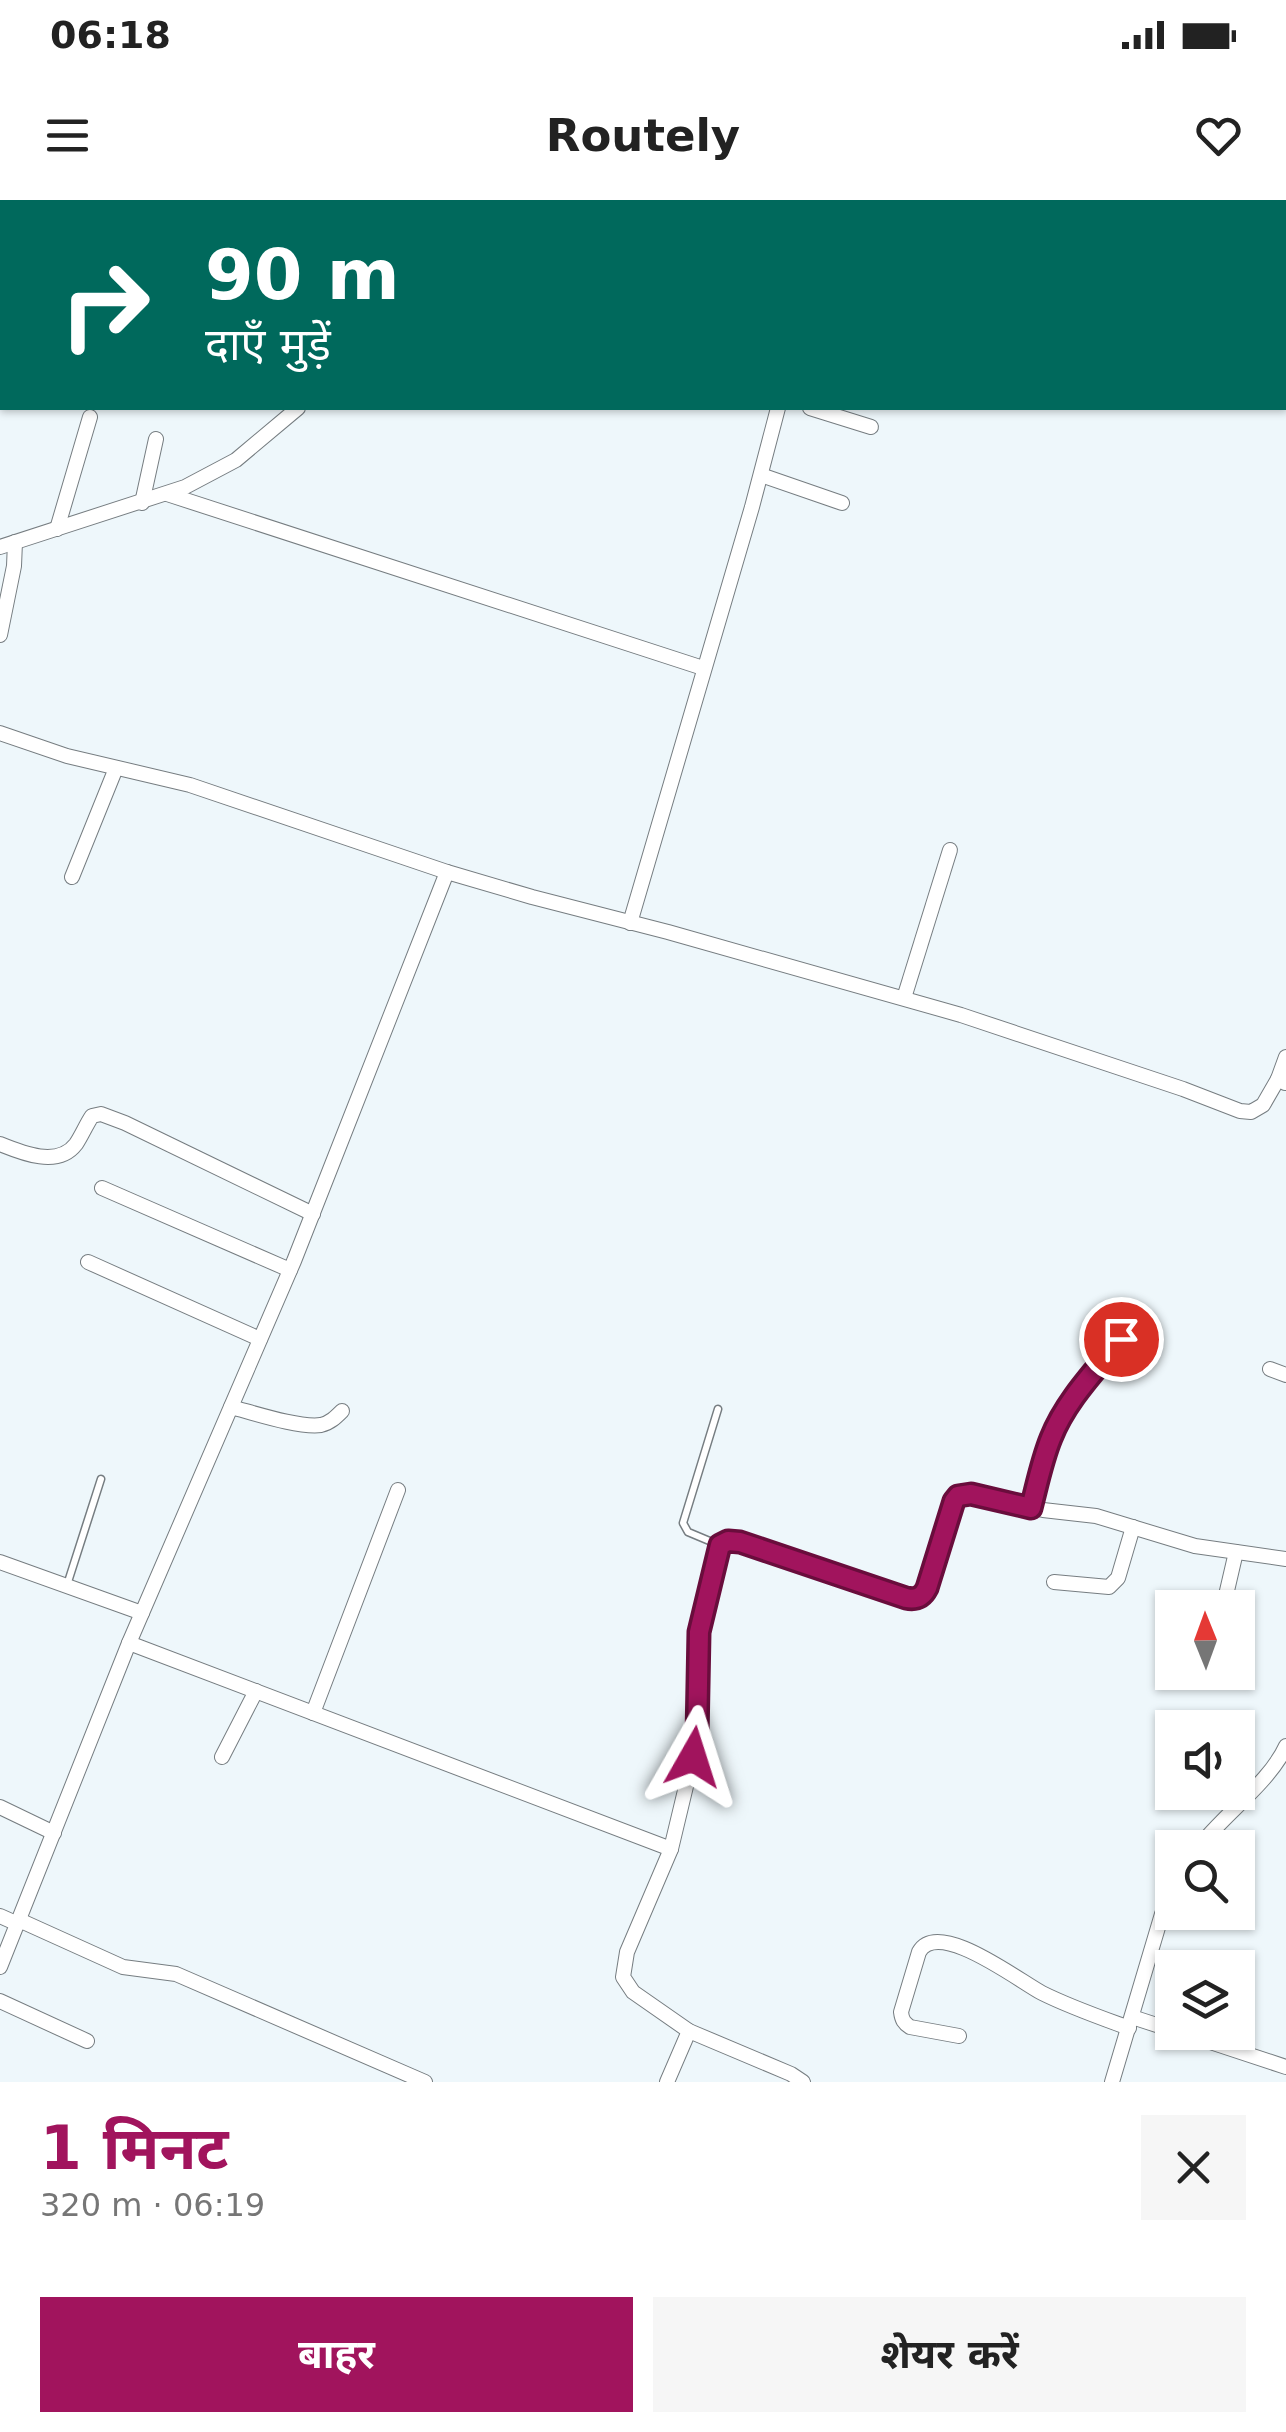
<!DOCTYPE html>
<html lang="hi">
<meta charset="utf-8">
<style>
body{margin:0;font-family:"DejaVu Sans","Noto Sans Devanagari",sans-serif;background:#f6f6f6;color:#222;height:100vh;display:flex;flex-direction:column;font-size:38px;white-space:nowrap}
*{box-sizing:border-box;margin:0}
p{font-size:32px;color:#767676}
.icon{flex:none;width:55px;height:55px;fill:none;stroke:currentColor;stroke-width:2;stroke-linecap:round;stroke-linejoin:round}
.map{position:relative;height:1882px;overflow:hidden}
.details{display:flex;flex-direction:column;background:#fff;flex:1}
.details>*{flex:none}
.hud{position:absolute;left:0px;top:0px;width:1288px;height:210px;box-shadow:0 2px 8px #0004;background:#00695c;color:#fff;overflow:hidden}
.needle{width:65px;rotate:359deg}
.buttons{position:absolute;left:1155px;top:1390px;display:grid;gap:20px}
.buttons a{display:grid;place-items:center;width:100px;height:100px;border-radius:0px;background:#fff;box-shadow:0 2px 8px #0004;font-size:50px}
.pin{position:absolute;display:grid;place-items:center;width:85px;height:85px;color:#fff;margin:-42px;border:5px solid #fff;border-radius:50%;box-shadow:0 2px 10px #0007}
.me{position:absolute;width:110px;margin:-55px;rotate:6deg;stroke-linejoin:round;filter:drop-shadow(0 0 8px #0008)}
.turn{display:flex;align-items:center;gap:35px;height:210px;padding:0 40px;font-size:45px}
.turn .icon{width:130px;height:130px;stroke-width:2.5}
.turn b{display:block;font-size:70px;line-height:85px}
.round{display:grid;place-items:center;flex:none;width:105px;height:105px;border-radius:0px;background:#f6f6f6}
.summary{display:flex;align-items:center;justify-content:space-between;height:170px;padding:0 40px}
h1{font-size:60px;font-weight:700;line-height:75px;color:#a1145d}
.cta{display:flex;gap:20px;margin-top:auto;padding:20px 40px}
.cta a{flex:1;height:115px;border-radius:0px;background:#a1145d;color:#fff;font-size:40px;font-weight:700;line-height:115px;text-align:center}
.cta a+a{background:#f6f6f6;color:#222}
.status{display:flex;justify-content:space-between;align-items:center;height:70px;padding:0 50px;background:#fff;direction:ltr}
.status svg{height:28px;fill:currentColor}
header{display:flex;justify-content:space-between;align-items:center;height:130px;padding:0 40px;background:#fff;font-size:45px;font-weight:700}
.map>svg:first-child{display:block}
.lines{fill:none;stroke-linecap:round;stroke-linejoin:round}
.service-casing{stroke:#767d81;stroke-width:9}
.minor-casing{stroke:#767d81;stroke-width:16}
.tertiary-casing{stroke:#767d81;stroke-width:20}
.service{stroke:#fff;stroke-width:6}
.minor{stroke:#fff;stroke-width:14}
.tertiary{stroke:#fff;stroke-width:18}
.route-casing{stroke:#690d3c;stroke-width:25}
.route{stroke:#a1145d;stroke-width:18}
</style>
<div class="status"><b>06:18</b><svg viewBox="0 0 49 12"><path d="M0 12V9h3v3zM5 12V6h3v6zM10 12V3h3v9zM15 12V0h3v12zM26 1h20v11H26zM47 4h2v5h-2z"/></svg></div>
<header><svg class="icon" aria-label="menu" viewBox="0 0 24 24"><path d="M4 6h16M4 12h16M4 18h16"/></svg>Routely<svg class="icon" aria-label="heart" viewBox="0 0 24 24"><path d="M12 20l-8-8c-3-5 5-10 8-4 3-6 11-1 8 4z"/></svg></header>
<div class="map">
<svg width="1286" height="1882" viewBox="0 0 1286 1882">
<rect width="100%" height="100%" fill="#eef7fb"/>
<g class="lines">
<defs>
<g id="service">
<polyline points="718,1209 683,1323 688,1332 719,1345"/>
<polyline points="67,1385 101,1279"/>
</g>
<g id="minor">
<polyline points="461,2 462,0"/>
<polyline points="836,2 836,0"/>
<polyline points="810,208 871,227"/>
<polyline points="761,275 842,303"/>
<polyline points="167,294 703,468"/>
<polyline points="142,303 156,239"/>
<polyline points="57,329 90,217"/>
<polyline points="0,347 185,287 236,260 298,208"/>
<polyline points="0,435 14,366 15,342"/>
<polyline points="0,533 67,556 190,585 447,672 532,697 668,732 961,815 1183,889 1240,911 1251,912 1263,905 1278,879"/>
<polyline points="72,677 116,568"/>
<polyline points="630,723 752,307 778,208"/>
<polyline points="904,798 950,650"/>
<polyline points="1285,883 1278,879 1286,857"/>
<path d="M0 944C22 953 58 968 76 944 82 935 86 925 92 916L101 914 125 923 313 1014"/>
<polyline points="102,988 290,1070"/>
<polyline points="88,1062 260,1139"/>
<polyline points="1270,1169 1286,1175"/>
<path d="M231 1207C254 1213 299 1228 321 1225 330 1223 336 1217 342 1211"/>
<path d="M1031 1308C1037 1285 1042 1260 1051 1238 1066 1201 1096 1170 1121 1139"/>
<polyline points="0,1362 142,1413"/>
<polyline points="1054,1382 1109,1387 1118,1378 1133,1327"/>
<polyline points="1223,1408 1236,1352"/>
<polyline points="129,1443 671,1649"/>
<polyline points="313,1513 398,1290"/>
<polyline points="222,1557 256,1491"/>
<polyline points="0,1607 54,1633"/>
<path d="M1198 1648C1223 1615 1270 1582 1286 1546"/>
<polyline points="0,1716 18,1724"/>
<polyline points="19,1720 123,1767 176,1774 425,1882"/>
<polyline points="0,1767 129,1443 294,1061 447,672"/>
<polyline points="0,1801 87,1841"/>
<polyline points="1132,1817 1172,1830"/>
<polyline points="1180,1832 1286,1867"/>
<path d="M959 1836 910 1827C904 1823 902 1820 901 1812L919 1752C938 1718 1019 1781 1042 1793 1070 1807 1099 1817 1129 1828"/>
<polyline points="667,1882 689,1831"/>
<path d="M803 1882 791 1874 689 1831 633 1792 623 1777 627 1752 671 1649 693 1557 697 1537 699 1431 720 1345 728 1341 740 1342 905 1398C916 1400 922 1398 927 1388L954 1301 958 1296 963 1294 1043 1310 1096 1316 1195 1346 1286 1359"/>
<polyline points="1112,1882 1162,1714 1172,1688"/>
</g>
<g id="tertiary">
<polyline points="63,2 69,0"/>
<polyline points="0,30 2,29"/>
</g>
</defs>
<!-- service casing -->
<use href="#service" class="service-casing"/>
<!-- minor casing -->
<use href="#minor" class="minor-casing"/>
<!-- tertiary casing -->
<use href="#tertiary" class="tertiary-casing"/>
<!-- service -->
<use href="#service" class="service"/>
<!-- minor -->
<use href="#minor" class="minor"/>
<!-- tertiary -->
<use href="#tertiary" class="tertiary"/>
</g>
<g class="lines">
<defs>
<path id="route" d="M693 1557 697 1537 699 1432 720 1345 728 1341 740 1342 906 1398C916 1400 922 1398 927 1388L954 1301 958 1296 971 1294 1031 1308C1037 1285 1042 1260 1051 1238 1066 1200 1096 1170 1121 1139"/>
</defs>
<!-- route casing -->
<use href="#route" class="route-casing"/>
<!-- route -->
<use href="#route" class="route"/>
</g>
</svg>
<div class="buttons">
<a><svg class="needle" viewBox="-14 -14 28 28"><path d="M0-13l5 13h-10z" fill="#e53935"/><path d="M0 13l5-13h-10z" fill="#767676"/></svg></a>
<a><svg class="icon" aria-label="sound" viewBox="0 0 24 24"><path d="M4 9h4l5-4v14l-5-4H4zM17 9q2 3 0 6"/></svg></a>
<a><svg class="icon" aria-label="search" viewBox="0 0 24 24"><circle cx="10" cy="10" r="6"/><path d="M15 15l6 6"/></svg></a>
<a><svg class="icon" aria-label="layers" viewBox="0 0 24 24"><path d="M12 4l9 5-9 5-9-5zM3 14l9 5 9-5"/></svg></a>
</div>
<div class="pin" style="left:1121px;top:1139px;background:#d93025"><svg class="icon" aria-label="arrive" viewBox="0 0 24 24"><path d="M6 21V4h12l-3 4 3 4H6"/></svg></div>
<svg class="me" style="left:693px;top:1557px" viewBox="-20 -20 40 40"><path d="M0-17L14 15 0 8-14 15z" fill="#a1145d" stroke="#fff" stroke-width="4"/></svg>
<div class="hud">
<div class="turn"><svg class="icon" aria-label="right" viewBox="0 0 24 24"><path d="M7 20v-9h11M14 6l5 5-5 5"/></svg><div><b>90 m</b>दाएँ मुड़ें</div></div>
</div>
</div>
<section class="details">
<div class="summary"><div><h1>1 मिनट</h1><p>320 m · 06:19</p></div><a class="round"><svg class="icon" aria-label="close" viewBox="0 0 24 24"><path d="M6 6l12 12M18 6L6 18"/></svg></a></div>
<div class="cta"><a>बाहर</a><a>शेयर करें</a></div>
</section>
